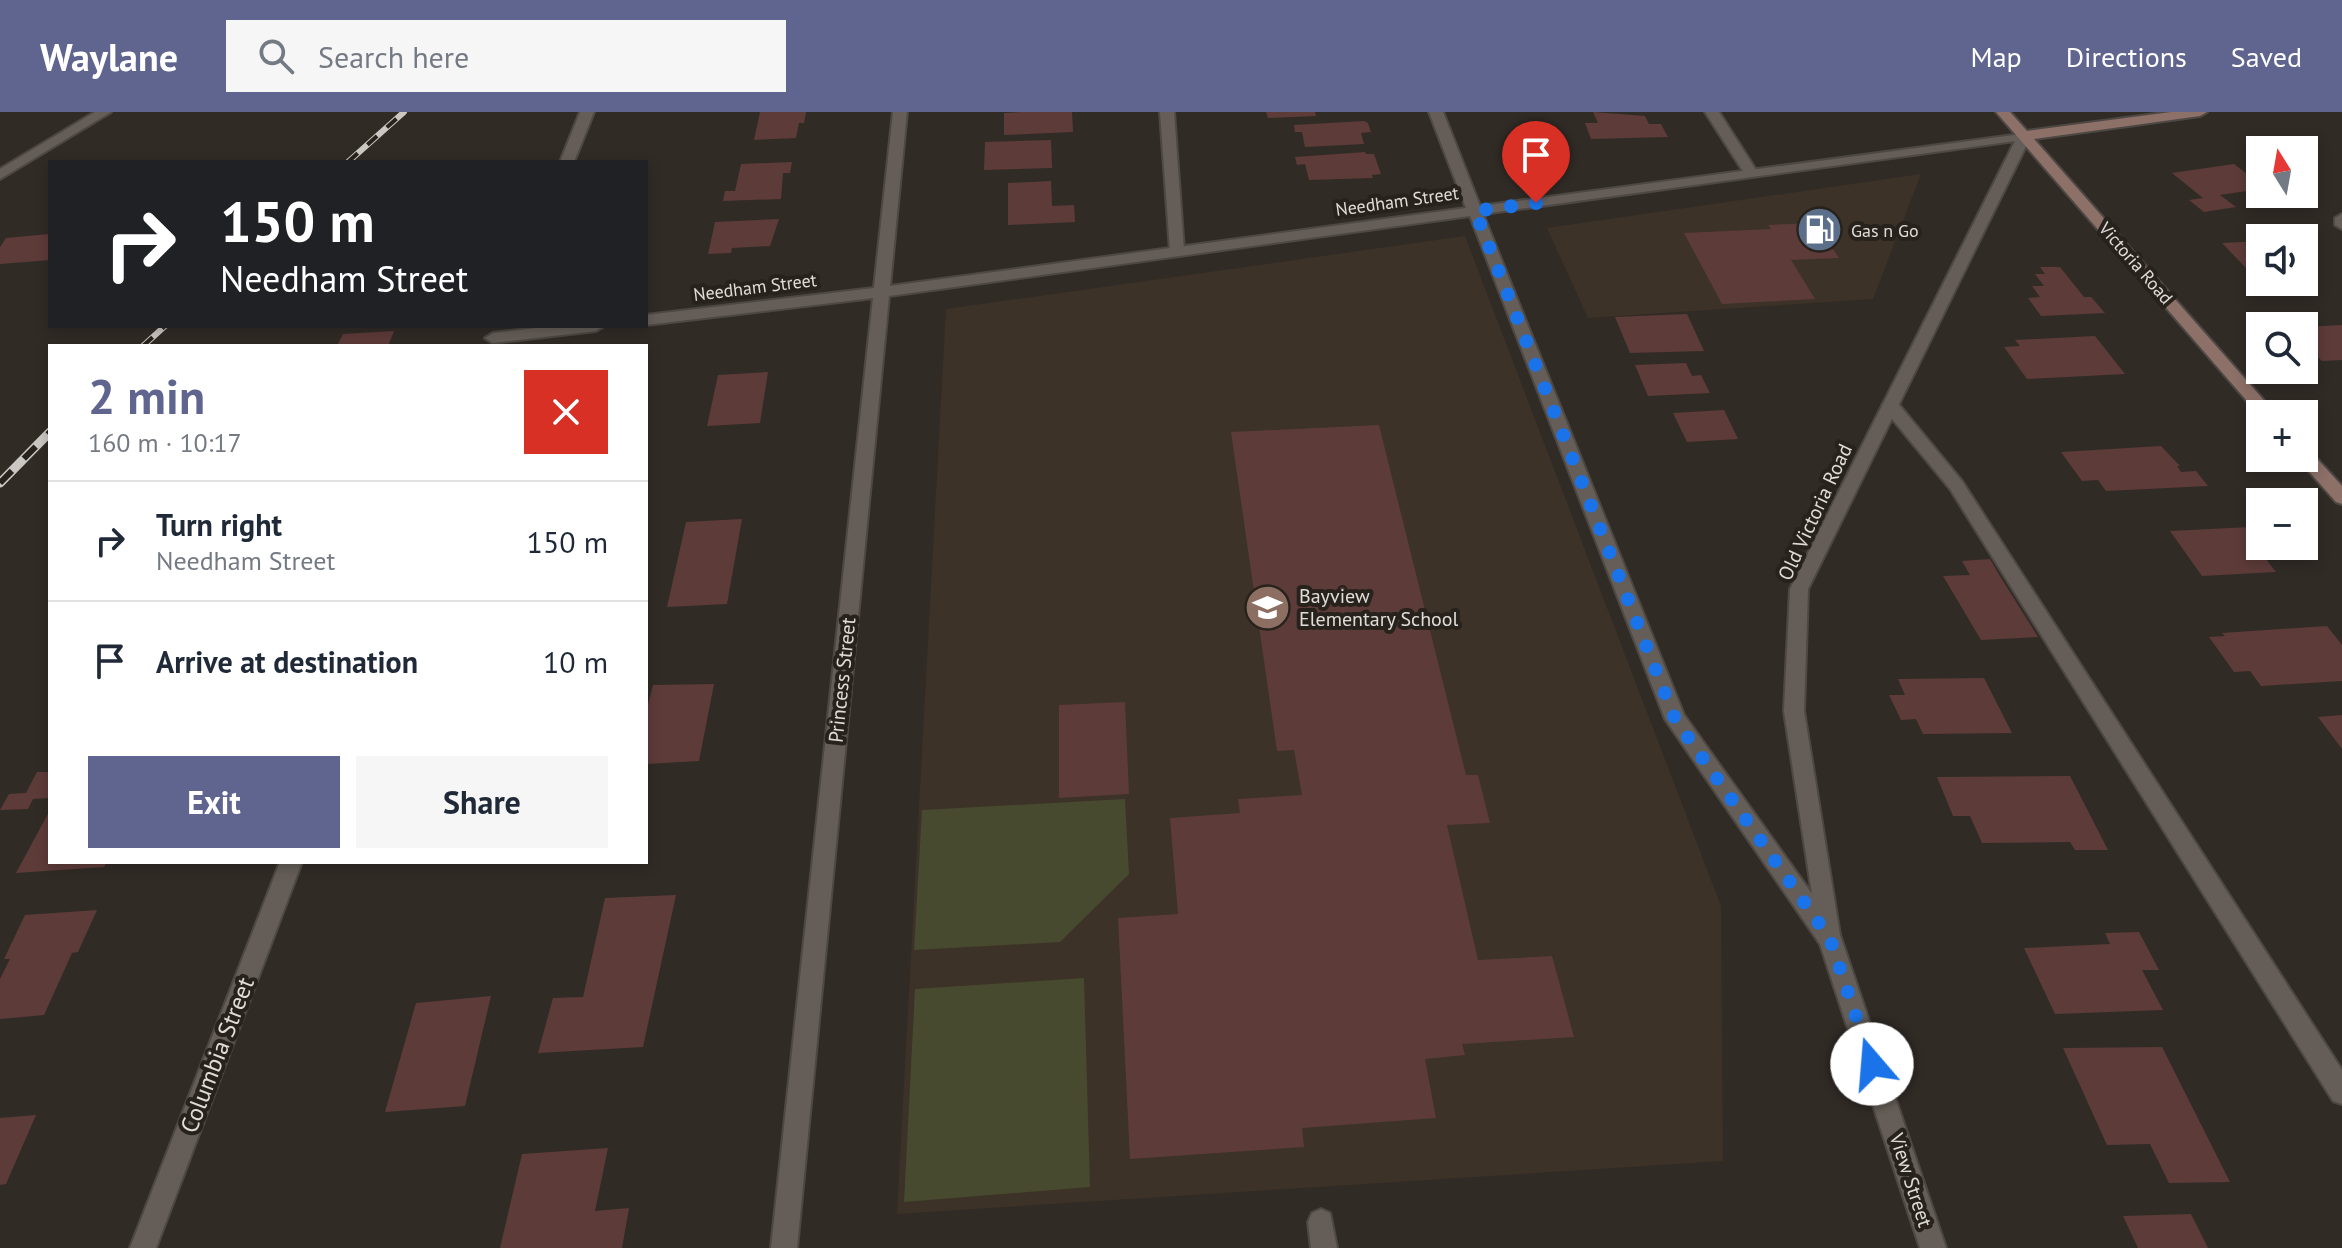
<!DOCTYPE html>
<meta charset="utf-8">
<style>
body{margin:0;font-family:"PT Sans",sans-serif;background:#f6f6f7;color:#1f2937;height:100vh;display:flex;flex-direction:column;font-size:30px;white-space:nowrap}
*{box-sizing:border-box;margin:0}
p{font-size:26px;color:#747a83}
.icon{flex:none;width:44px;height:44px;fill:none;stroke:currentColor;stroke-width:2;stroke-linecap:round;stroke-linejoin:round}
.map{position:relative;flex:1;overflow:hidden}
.panel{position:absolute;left:48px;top:232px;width:600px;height:520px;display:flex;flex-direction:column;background:#fff;border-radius:0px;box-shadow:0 4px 12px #0003}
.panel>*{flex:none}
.top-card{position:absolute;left:48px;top:48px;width:600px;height:168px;border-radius:0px;box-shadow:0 4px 12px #0003;background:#202124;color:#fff;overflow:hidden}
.needle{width:52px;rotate:349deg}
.fabs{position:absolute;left:2246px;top:24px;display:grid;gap:16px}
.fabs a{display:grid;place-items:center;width:72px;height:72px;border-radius:0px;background:#fff;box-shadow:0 4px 12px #0003;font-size:40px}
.pin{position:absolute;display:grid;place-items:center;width:68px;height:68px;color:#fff;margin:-82px -34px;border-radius:50% 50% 50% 0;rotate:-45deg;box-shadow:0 0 8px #0007}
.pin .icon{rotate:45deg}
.me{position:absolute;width:88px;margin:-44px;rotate:342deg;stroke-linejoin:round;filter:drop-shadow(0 0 6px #0008)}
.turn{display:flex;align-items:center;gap:28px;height:168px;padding:0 40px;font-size:36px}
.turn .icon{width:104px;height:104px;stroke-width:2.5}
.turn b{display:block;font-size:56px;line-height:68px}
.round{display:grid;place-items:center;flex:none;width:84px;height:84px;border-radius:0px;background:#f6f6f7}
.summary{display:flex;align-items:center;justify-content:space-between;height:136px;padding:0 40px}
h1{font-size:48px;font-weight:600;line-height:60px;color:#60658f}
.action{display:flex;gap:16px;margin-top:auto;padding:16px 40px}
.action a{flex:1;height:92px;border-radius:0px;background:#60658f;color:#fff;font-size:32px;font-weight:600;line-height:92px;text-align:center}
.action a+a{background:#f6f6f7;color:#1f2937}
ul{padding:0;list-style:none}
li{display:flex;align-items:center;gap:24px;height:120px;padding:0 40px;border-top:2px solid #e0e1e3}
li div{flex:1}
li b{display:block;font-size:30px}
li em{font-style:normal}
header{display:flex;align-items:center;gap:48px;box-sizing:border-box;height:112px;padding:0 40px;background:#60658f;color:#fff}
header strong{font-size:38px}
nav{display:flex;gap:44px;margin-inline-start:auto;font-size:28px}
.search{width:560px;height:72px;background:#f6f6f7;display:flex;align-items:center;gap:20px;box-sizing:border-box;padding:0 28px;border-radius:0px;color:#747a83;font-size:30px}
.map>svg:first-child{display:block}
.built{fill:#3c3227}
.green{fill:#474a2f}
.building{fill:#5d3b39}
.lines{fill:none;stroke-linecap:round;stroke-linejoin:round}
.lane-casing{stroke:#4d4843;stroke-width:4}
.street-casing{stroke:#4d4843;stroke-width:4}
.secondary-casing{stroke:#4d4843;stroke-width:4}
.lane{fill:#655e58;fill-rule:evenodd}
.street{fill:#655e58;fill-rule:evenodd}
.secondary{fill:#8d7068;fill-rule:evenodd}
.rail-far1-casing{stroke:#cbc7c3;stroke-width:6}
.rail-casing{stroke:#cbc7c3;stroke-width:9}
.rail-far1{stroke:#27221c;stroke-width:4;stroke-dasharray:13;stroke-linecap:butt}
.rail{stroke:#27221c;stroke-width:6;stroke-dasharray:17;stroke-linecap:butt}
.route{stroke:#1a73e8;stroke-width:14;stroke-dasharray:0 25.2}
.labels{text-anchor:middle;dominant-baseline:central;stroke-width:8;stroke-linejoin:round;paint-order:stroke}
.far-street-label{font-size:18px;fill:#e0dcd8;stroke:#27221c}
.far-poi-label{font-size:18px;fill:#e0dcd8;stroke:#27221c;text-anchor:start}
.street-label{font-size:20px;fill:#e0dcd8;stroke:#27221c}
.poi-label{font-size:20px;fill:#e0dcd8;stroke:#27221c;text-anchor:start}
.near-street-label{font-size:24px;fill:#e0dcd8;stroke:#27221c}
</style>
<header>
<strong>Waylane</strong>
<div class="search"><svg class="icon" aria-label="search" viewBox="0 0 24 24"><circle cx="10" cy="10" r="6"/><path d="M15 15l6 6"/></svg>Search here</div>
<nav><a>Map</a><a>Directions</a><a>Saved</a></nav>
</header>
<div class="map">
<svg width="2342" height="1136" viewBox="0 0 2342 1136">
<rect width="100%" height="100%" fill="#312b26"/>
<!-- built -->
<g class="built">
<polygon points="1921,62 1873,187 1588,206 1547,116"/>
<polygon points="1465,124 1721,794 1723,1049 897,1102 946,197"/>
</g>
<!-- green -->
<g class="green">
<polygon points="1125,687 1129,762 1060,830 914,838 922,698"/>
<polygon points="1084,866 1090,1075 904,1090 915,877"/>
</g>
<!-- building -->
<g class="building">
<polygon points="760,0 806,0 804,11 799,11 796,26 754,28"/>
<polygon points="1020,0 1072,0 1073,20 1004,23 1004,1"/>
<polygon points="1266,0 1315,0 1316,4 1268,6"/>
<polygon points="1593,0 1645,4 1649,12 1661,12 1668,25 1591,27 1585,11 1598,11"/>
<polygon points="1364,9 1368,11 1371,20 1361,21 1364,32 1305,35 1302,20 1295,20 1294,13"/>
<polygon points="1051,28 1052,56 984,58 985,30"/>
<polygon points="1365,40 1366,42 1374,42 1381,62 1372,63 1373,66 1309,68 1305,52 1297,53 1295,45"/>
<polygon points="792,50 790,61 783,61 781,87 723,89 725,79 735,79 741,52"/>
<polygon points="2234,52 2260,72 2260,77 2220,83 2236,95 2204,100 2189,88 2203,86 2172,61"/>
<polygon points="1051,69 1052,94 1074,93 1075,110 1008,113 1008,71"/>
<polygon points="779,107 770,134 732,136 731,141 708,142 715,110"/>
<polygon points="1816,111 1839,146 1791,148 1815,187 1722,192 1684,121 1771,117 1768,113"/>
<polygon points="50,122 50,148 0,152 0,135 6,126"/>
<polygon points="2260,129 2260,170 2304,168 2316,180 2271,182 2222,131"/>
<polygon points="2040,155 2060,155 2084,185 2091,185 2105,201 2041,204 2028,186 2040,185 2032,174 2044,174 2035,162 2045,162"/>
<polygon points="1687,202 1704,239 1630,241 1615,205"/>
<polygon points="2342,213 2342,248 2322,249 2304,232 2304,215"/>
<polygon points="394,219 388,234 337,234 343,222"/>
<polygon points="2095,224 2125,262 2027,267 2004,235 2020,234 2015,228"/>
<polygon points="1686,251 1692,264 1701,263 1710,281 1648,284 1635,253"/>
<polygon points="768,260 760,311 707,314 718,263"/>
<polygon points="1724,298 1738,327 1687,330 1673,301"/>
<polygon points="1379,313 1466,663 1478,663 1490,711 1447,713 1478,848 1552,844 1574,925 1462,932 1465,943 1425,947 1436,1006 1302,1016 1304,1035 1130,1047 1118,806 1178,802 1170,706 1240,701 1238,687 1302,683 1294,638 1277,639 1231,320"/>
<polygon points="2161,334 2180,354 2177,354 2181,360 2196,359 2208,374 2106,379 2098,368 2082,369 2061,340"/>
<polygon points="742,407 727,492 667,495 686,410"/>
<polygon points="2251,415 2260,428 2260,436 2257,436 2276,460 2202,464 2170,419"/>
<polygon points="1990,447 1998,461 2038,525 1981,528 1943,464 1970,463 1962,449"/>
<polygon points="2327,514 2342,533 2342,569 2261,574 2250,559 2234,560 2209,525 2225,524 2222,521"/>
<polygon points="1984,566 2012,621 1923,622 1916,607 1901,608 1889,583 1905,583 1898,567"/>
<polygon points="714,572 699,649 646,652 646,600 653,573"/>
<polygon points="1125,590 1129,682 1059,686 1059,593"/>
<polygon points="2342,603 2342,637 2318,605"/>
<polygon points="37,660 50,660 50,686 33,687 28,697 0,698 9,682 26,681"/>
<polygon points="2070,664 2108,738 2075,738 2070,730 1982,731 1970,704 1953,704 1937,665"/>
<polygon points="50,698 50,750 107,750 104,755 16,761"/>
<polygon points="676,783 643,935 538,941 553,886 583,885 605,786"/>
<polygon points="97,798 78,840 72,841 44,903 0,907 0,867 10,847 4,847 25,803"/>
<polygon points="2139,820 2159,858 2142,858 2163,898 2055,902 2024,836 2110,832 2105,821"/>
<polygon points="491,884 465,994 385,1000 416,891"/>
<polygon points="2162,935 2230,1070 2169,1071 2150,1032 2107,1033 2063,936"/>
<polygon points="36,1003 6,1072 0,1073 0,1006"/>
<polygon points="608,1036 595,1099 629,1096 622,1136 500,1136 522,1042"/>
<polygon points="2191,1102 2208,1136 2138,1136 2123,1104"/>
</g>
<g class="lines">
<defs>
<g id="lane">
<polygon points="1160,0 1174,0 1184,139 1177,143 1170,139"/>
<polygon points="1705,0 1719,0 1758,61 1756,64 1746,64"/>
<polygon points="2342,102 2342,117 2335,113 2335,106"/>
<polygon points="1890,287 1896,289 1962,369 2342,958 2342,992 2333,989 1950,377 1884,297 1882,293"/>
<polygon points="1321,1097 1330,1101 1337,1136 1311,1136 1308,1110 1312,1101"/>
</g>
<g id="street">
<polygon points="95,0 111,0 0,67 0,57"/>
<polygon points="580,0 594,0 574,50 560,50"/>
<path d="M893 0H907L890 174 1466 96 1429 0H1443L1480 94 2029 21 2031 24 1808 477 1804 599 1840 823 1946 1136H1920L1820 832 1665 607 1470 104 889 184 797 1136H771L873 186 646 213V203L874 176ZM2015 29 1790 477 1784 599 1812 782 1684 603 1483 102Z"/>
<polygon points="553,214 604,214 596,219 493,231 485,226 493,221"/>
<polygon points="280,750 302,750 156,1136 130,1136"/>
</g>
<g id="secondary">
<polygon points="1996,0 2010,0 2027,19 2171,0 2207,0 2200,4 2034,27 2276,302 2260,304"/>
<polygon points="2304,337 2310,339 2342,374 2342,392 2336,390 2298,347 2304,346"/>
</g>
</defs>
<!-- lane casing -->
<use href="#lane" class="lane-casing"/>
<!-- street casing -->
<use href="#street" class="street-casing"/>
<!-- secondary casing -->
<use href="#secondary" class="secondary-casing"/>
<!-- lane -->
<use href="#lane" class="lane"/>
<!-- street -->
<use href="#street" class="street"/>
<!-- secondary -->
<use href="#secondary" class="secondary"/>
<defs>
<g id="rail-far1">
<polyline points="348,50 404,0"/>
<polyline points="143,234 165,214"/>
</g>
<polyline id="rail" points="0,371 50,320"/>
</defs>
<!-- rail-far1 casing -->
<use href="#rail-far1" class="rail-far1-casing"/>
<!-- rail casing -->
<use href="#rail" class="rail-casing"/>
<!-- rail-far1 -->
<use href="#rail-far1" class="rail-far1"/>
<!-- rail -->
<use href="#rail" class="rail"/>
</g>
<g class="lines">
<!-- route -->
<polyline class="route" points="1536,91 1475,99 1675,607 1830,827 1872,952"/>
</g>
<!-- icons -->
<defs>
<symbol id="fuel-disc" viewBox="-11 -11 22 22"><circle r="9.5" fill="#5c6f8a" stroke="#27221c"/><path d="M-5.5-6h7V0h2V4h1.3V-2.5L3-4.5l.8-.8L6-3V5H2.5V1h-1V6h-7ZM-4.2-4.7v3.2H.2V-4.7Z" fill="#fff"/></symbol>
<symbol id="school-disc" viewBox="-11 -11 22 22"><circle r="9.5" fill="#8d6e63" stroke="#27221c"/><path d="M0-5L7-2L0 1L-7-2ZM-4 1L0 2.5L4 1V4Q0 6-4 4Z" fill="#fff"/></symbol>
</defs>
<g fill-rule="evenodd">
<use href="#fuel-disc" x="1794" y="92" width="51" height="51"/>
<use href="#school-disc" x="1242" y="470" width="51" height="51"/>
</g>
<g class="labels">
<!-- far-street labels -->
<g class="far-street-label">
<text transform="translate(1397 89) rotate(-8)">Needham Street</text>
<text transform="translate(2136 151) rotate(49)">Victoria Road</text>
<text transform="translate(755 175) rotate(-7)">Needham Street</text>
</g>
<!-- far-poi labels -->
<g class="far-poi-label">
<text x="1851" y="118">Gas n Go</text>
</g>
<!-- street labels -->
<g class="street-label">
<text transform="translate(1815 400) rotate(-65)">Old Victoria Road</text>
<text transform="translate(842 568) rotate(-84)">Princess Street</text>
<text transform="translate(1911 1068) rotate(72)">View Street</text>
</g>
<!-- poi labels -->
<g class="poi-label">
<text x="1299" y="484">Bayview<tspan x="1299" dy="23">Elementary School</tspan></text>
</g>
<!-- near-street labels -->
<g class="near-street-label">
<text transform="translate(217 943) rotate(-69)">Columbia Street</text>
</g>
</g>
</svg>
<div class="fabs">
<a><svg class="needle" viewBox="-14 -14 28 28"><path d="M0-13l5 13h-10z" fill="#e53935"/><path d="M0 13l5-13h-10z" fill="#747a83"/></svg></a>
<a><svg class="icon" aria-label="sound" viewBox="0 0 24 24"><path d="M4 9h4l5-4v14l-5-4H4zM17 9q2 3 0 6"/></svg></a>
<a><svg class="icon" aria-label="search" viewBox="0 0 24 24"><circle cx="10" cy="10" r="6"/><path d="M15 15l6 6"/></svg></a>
<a>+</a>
<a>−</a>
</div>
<div class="pin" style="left:1536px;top:91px;background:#d93025"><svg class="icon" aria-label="arrive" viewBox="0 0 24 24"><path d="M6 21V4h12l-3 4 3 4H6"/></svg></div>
<svg class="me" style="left:1872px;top:952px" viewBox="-20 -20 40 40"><circle r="19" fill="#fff"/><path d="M0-13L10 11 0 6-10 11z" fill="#1a73e8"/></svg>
<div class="top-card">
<div class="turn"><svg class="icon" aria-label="right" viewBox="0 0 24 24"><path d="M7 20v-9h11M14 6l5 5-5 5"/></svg><div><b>150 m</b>Needham Street</div></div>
</div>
<section class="panel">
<div class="summary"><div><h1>2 min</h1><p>160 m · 10:17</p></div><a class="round" style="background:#d93025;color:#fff"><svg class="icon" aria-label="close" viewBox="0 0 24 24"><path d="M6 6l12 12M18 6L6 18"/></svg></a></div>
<ul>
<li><svg class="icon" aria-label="right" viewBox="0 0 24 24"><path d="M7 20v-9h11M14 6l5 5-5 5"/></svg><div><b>Turn right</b><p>Needham Street</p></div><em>150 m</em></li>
<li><svg class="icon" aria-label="arrive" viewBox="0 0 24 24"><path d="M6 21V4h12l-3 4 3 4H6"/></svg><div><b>Arrive at destination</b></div><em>10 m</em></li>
</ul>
<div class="action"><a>Exit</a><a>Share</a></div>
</section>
</div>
